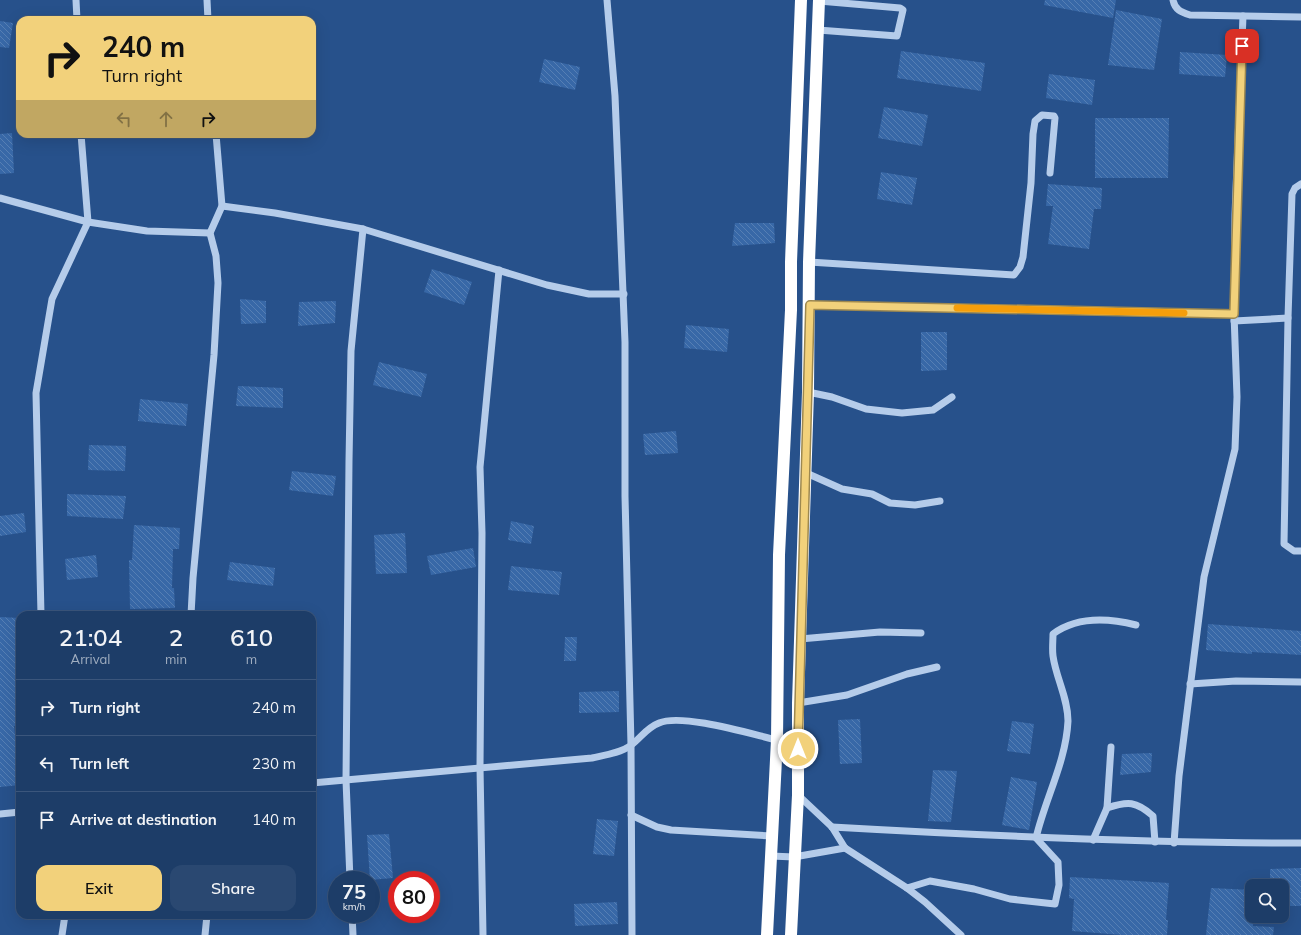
<!DOCTYPE html>
<style>
body{margin:0;font-family:Mulish,sans-serif;background:#2a4871;color:#f1f3f6;height:100vh;display:flex;flex-direction:column;font-size:15px;white-space:nowrap}
*{box-sizing:border-box;margin:0}
p{font-size:13px;color:#a0aec0}
.icon{flex:none;width:22px;height:22px;fill:none;stroke:currentColor;stroke-width:2;stroke-linecap:round;stroke-linejoin:round}
.map{position:relative;flex:1;overflow:hidden}
.side{position:absolute;left:16px;top:611px;width:300px;height:308px;display:flex;flex-direction:column;background:#1d3d68;border-radius:12px;box-shadow:0 4px 16px #0002,0 0 0 1px #3b567c}
.side>*{flex:none}
.banner{position:absolute;left:16px;top:16px;width:300px;height:122px;border-radius:12px;box-shadow:0 4px 16px #0002,0 0 0 1px #3b567c;background:#f2d17b;color:#111;overflow:hidden}
.controls{position:absolute;left:1245px;top:879px;display:grid;gap:8px}
.controls a{display:grid;place-items:center;width:44px;height:44px;border-radius:8px;background:#1d3d68;box-shadow:0 4px 16px #0002,0 0 0 1px #3b567c;font-size:20px}
.speed{position:absolute;left:328px;top:871px;display:flex;gap:8px;font-size:20px;font-weight:700;text-align:center}
.speed>*{display:grid;place-content:center;width:52px;height:52px;border-radius:50%;background:#1d3d68;box-shadow:0 4px 16px #0002,0 0 0 1px #3b567c;line-height:1}
.speed small{font-size:10px;font-weight:400}
.speed .limit{border:6px solid #d22;background:#fff;color:#111}
.pin{position:absolute;display:grid;place-items:center;width:34px;height:34px;color:#fff;margin:-17px;border-radius:8px;box-shadow:0 2px 6px #0006}
.me{position:absolute;width:44px;margin:-22px;rotate:0deg;stroke-linejoin:round;filter:drop-shadow(0 0 3px #0008)}
.turn{display:flex;align-items:center;gap:14px;height:84px;padding:0 20px;font-size:18px}
.turn .icon{width:52px;height:52px;stroke-width:2.5}
.turn b{display:block;font-size:28px;line-height:34px}
.lanes{display:flex;align-items:center;height:38px;padding:0 20px;background:#0003;justify-content:center;gap:20px;direction:ltr}
.lanes .off{opacity:.35}
.eta{display:flex;justify-content:space-evenly;align-items:center;height:68px;text-align:center}
.eta b{font-size:24px;font-weight:600;line-height:28px}
.button{display:flex;gap:8px;margin-top:auto;padding:8px 20px}
.button a{flex:1;height:46px;border-radius:12px;background:#f2d17b;color:#111;font-size:16px;font-weight:600;line-height:46px;text-align:center}
.button a+a{background:#2a4871;color:#f1f3f6}
ul{padding:0;list-style:none}
li{display:flex;align-items:center;gap:12px;height:56px;padding:0 20px;border-top:1px solid #3b567c}
li div{flex:1}
li b{display:block;font-size:15px}
li em{font-style:normal}
.map>svg:first-child{display:block}
.building{fill:url(#building-back-hatch)}
.lines{fill:none;stroke-linecap:round;stroke-linejoin:round}
.minor{stroke:#b5ccea;stroke-width:7}
.highway{stroke:#fff;stroke-width:12}
.route-casing{stroke:#9d8850;stroke-width:10}
.route{stroke:#f2d17b;stroke-width:7}
.slow{stroke:#f59e0b;stroke-width:7}
</style>
<div class="map">
<svg width="1301" height="935" viewBox="0 0 1301 935">
<defs>
<pattern id="building-back-hatch" width="6" height="6" patternUnits="userSpaceOnUse"><rect width="6" height="6" fill="#3868a7"/><path d="M-1 5l2 2M0 0l6 6M5-1l2 2" fill="none" stroke="#567fb4"/></pattern>
</defs>
<rect width="100%" height="100%" fill="#27518b"/>
<!-- building -->
<g class="building">
<polygon points="1045,0 1116,0 1113,18 1044,5"/>
<polygon points="1116,10 1162,19 1154,70 1108,65"/>
<polygon points="0,21 13,23 9,48 0,47"/>
<polygon points="901,51 985,63 981,91 897,78"/>
<polygon points="1180,52 1227,55 1225,77 1179,74"/>
<polygon points="544,59 580,67 575,90 539,82"/>
<polygon points="1049,74 1095,80 1092,105 1046,98"/>
<polygon points="884,107 928,115 922,146 878,138"/>
<polygon points="1095,118 1169,118 1168,178 1095,178"/>
<polygon points="12,133 14,173 0,174 0,134"/>
<polygon points="881,172 917,178 912,205 877,199"/>
<polygon points="1048,184 1102,188 1101,209 1094,209 1089,249 1048,244 1053,206 1046,206"/>
<polygon points="735,223 774,223 775,243 732,246"/>
<polygon points="432,269 472,282 464,305 424,292"/>
<polygon points="240,299 266,301 266,323 241,324"/>
<polygon points="336,301 335,323 298,326 299,302"/>
<polygon points="686,325 729,329 727,352 684,348"/>
<polygon points="921,332 947,332 947,370 921,371"/>
<polygon points="379,362 427,374 421,397 373,385"/>
<polygon points="238,386 283,388 283,408 236,406"/>
<polygon points="140,399 188,404 186,426 138,421"/>
<polygon points="676,431 678,453 645,455 643,434"/>
<polygon points="89,445 126,446 125,471 88,470"/>
<polygon points="292,471 336,476 333,496 289,490"/>
<polygon points="67,494 126,496 123,519 67,516"/>
<polygon points="24,513 26,532 0,536 0,516"/>
<polygon points="511,521 534,526 531,544 508,540"/>
<polygon points="134,525 180,528 179,549 173,549 172,588 174,588 175,608 130,609 129,560 132,560"/>
<polygon points="405,533 407,573 376,574 374,535"/>
<polygon points="473,548 476,567 431,575 427,556"/>
<polygon points="96,555 98,577 67,580 65,559"/>
<polygon points="230,562 275,568 273,586 227,580"/>
<polygon points="511,566 562,572 559,595 508,590"/>
<polygon points="0,617 20,618 20,726 14,726 20,785 0,787"/>
<polygon points="1208,624 1301,631 1301,655 1252,652 1252,654 1206,650"/>
<polygon points="565,637 577,637 576,661 564,661"/>
<polygon points="619,691 619,712 579,713 579,692"/>
<polygon points="860,719 862,763 840,764 838,720"/>
<polygon points="1012,721 1034,724 1030,754 1007,751"/>
<polygon points="1152,753 1151,772 1120,775 1122,754"/>
<polygon points="933,770 957,771 951,822 928,821"/>
<polygon points="1011,777 1037,782 1029,830 1002,825"/>
<polygon points="597,819 618,821 614,856 593,854"/>
<polygon points="389,834 393,878 370,880 367,835"/>
<polygon points="1301,868 1301,906 1282,906 1282,886 1270,886 1270,869"/>
<polygon points="1070,877 1169,883 1166,920 1168,920 1167,935 1123,935 1072,931 1074,899 1069,898"/>
<polygon points="1211,888 1252,890 1253,926 1274,927 1273,935 1206,935"/>
<polygon points="617,902 618,924 575,926 574,904"/>
</g>
<g class="lines">
<!-- minor -->
<g class="minor">
<polyline points="76,0 77,20"/>
<polyline points="207,0 208,20"/>
<polyline points="607,0 615,96 625,342 625,496 631,745 632,935"/>
<path d="M1173 0C1175 10 1181 12 1190 15L1301 17"/>
<polyline points="818,30 897,36 903,10 900,8 819,1"/>
<polyline points="0,198 88,222 147,231 210,233"/>
<polyline points="222,206 275,213 363,229 547,285 589,294 624,294"/>
<polyline points="809,262 1014,275 1020,267 1023,257 1031,183 1033,134 1035,121 1042,115 1054,116 1055,118 1050,173"/>
<polyline points="810,305 1234,314"/>
<polyline points="1288,318 1292,194 1295,188 1301,184"/>
<polyline points="1234,321 1288,318 1284,544 1294,551 1301,551"/>
<polyline points="808,392 832,397 866,409 902,413 933,410 952,397"/>
<polyline points="804,472 842,489 872,494 890,503 915,505 940,501"/>
<polyline points="41,615 36,393 52,299 88,222 81,134"/>
<polyline points="191,615 193,578 214,355 218,283 216,256 210,233 222,206 216,134"/>
<polyline points="800,639 880,632 921,633"/>
<polyline points="1190,684 1236,681 1301,682"/>
<polyline points="798,703 847,695 907,674 937,667"/>
<path d="M312 783 592 758C605 755 620 753 630 746 641 738 646 728 659 723 682 713 751 734 777 740"/>
<polyline points="798,795 832,827 845,848 907,888 925,902 961,935"/>
<polyline points="1107,808 1111,747"/>
<polyline points="0,814 20,812"/>
<polyline points="631,815 657,827 671,830 772,836"/>
<path d="M832 827C989 836 1144 843 1301 843"/>
<path d="M1093 840 1107 808C1128 801 1136 801 1153 816L1155 842"/>
<polyline points="1174,843 1179,776 1204,577 1235,449 1237,397 1234,314 1235,215 1243,16"/>
<polyline points="771,856 794,857 845,848"/>
<polyline points="350,880 346,780 349,461 351,351 363,229"/>
<path d="M907 888 930 881 974 889 1010 899 1055 904 1059 885 1058 862 1036 838C1045 799 1066 762 1068 721 1068 698 1056 678 1053 656 1052 649 1053 641 1053 634 1076 617 1108 618 1136 625"/>
<polyline points="352,914 353,935"/>
<polyline points="62,935 65,915"/>
<polyline points="205,935 207,915"/>
<polyline points="483,935 480,767 482,533 480,467 499,270"/>
</g>
<!-- highway -->
<g class="highway">
<polyline points="767,935 777,740 779,555 791,310 791,262 801,0"/>
<polyline points="791,935 798,795 798,703 808,392 809,262 819,0"/>
</g>
</g>
<g class="lines">
<defs>
<polyline id="route" points="798,749 810,305 1234,314 1242,46"/>
</defs>
<!-- route casing -->
<use href="#route" class="route-casing"/>
<!-- route -->
<use href="#route" class="route"/>
<!-- slow -->
<polyline class="slow" points="957,308 1184,313"/>
</g>
</svg>
<div class="controls">
<a><svg class="icon" aria-label="search" viewBox="0 0 24 24"><circle cx="10" cy="10" r="6"/><path d="M15 15l6 6"/></svg></a>
</div>
<div class="speed"><div>75<small>km/h</small></div><div class="limit">80</div></div>
<div class="pin" style="left:1242px;top:46px;background:#d93025"><svg class="icon" aria-label="arrive" viewBox="0 0 24 24"><path d="M6 21V4h12l-3 4 3 4H6"/></svg></div>
<svg class="me" style="left:798px;top:749px" viewBox="-20 -20 40 40"><circle r="17" fill="#f2d17b" stroke="#fff" stroke-width="3"/><path d="M0-11L8 9 0 5-8 9z" fill="#fff"/></svg>
<div class="banner">
<div class="turn"><svg class="icon" aria-label="right" viewBox="0 0 24 24"><path d="M7 20v-9h11M14 6l5 5-5 5"/></svg><div><b>240 m</b>Turn right</div></div>
<div class="lanes"><svg class="icon off" aria-label="left" viewBox="0 0 24 24"><path d="M17 20v-9H6M10 6l-5 5 5 5"/></svg><svg class="icon off" aria-label="ahead" viewBox="0 0 24 24"><path d="M12 20V5M6 11l6-6 6 6"/></svg><svg class="icon" aria-label="right" viewBox="0 0 24 24"><path d="M7 20v-9h11M14 6l5 5-5 5"/></svg></div>
</div>
<section class="side">
<div class="eta">
<div><b>21:04</b><p>Arrival</p></div>
<div><b>2</b><p>min</p></div>
<div><b>610</b><p>m</p></div>
</div>
<ul>
<li><svg class="icon" aria-label="right" viewBox="0 0 24 24"><path d="M7 20v-9h11M14 6l5 5-5 5"/></svg><div><b>Turn right</b></div><em>240 m</em></li>
<li><svg class="icon" aria-label="left" viewBox="0 0 24 24"><path d="M17 20v-9H6M10 6l-5 5 5 5"/></svg><div><b>Turn left</b></div><em>230 m</em></li>
<li><svg class="icon" aria-label="arrive" viewBox="0 0 24 24"><path d="M6 21V4h12l-3 4 3 4H6"/></svg><div><b>Arrive at destination</b></div><em>140 m</em></li>
</ul>
<div class="button"><a>Exit</a><a>Share</a></div>
</section>
</div>
